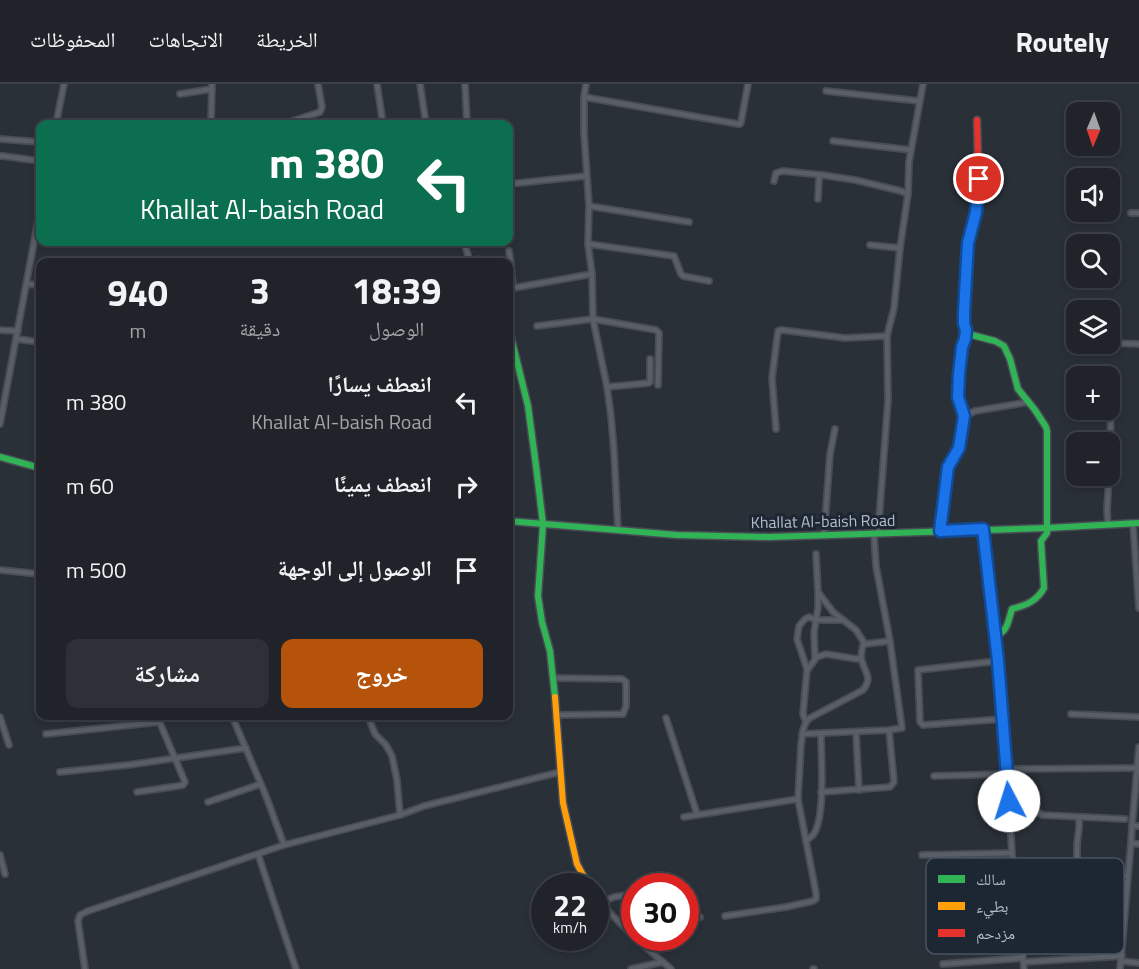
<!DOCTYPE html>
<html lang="ar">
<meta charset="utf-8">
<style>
body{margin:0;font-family:"Titillium Web","Noto Naskh Arabic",sans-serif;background:#2d3036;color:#f1f3f6;direction:rtl;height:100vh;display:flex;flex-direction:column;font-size:22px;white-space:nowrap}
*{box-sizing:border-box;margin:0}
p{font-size:20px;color:#a2a4a8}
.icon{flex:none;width:33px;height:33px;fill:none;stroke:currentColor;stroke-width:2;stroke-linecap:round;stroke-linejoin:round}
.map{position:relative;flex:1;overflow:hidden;direction:ltr}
.details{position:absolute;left:36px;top:174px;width:477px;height:462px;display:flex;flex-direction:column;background:#20242a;border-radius:12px;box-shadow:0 3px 9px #0003,0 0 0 2px #3d4147;direction:rtl}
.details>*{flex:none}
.banner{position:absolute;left:36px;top:36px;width:477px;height:126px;border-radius:12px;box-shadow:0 3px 9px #0003,0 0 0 2px #3d4147;direction:rtl;background:#0b6e4f;color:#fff;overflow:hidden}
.needle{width:39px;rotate:182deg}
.fabs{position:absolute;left:1066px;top:18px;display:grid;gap:12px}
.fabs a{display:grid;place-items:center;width:54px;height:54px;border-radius:12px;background:#20242a;box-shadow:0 3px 9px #0003,0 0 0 2px #3d4147;font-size:30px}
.speed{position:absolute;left:531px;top:789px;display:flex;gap:12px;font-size:30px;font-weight:700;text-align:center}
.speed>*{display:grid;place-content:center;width:78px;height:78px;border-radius:50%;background:#20242a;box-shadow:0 3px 9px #0003,0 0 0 2px #3d4147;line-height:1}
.speed small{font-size:15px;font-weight:400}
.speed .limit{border:9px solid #d22;background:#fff;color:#111}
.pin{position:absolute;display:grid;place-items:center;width:51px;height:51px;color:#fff;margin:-26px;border:3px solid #fff;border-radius:50%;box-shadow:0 2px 6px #0007}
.me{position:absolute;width:66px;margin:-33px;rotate:355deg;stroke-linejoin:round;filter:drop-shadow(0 0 4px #0008)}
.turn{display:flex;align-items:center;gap:21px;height:126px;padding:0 30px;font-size:27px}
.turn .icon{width:78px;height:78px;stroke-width:2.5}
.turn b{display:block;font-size:42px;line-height:51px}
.eta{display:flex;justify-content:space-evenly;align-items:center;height:102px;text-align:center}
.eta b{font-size:36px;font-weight:700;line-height:42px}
.action{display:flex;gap:12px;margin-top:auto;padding:12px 30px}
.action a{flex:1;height:69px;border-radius:12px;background:#b45309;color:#fff;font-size:24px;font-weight:700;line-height:69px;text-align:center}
.action a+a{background:#2d3036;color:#f1f3f6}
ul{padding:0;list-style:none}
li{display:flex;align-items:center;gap:18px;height:84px;padding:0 30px}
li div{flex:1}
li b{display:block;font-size:22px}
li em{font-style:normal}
header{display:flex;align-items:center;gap:36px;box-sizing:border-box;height:84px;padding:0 30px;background:#20242a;border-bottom:2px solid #3d4147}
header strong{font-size:28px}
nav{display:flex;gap:33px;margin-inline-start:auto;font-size:21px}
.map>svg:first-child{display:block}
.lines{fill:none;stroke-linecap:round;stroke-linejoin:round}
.street-casing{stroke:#484c55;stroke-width:8}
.fast-casing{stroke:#484c55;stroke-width:9}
.slow-casing{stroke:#484c55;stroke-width:9}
.jam-casing{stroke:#484c55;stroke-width:9}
.street{stroke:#5a5e66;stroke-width:4.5}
.fast{stroke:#30b455;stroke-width:6}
.slow{stroke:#ff9f0a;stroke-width:6}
.jam{stroke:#e5322d;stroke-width:6}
.route-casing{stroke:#114b97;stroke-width:15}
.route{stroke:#1a73e8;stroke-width:10}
.labels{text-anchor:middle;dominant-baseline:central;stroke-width:6;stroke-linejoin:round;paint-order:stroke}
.street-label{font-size:16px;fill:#b4bcc9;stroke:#1d2633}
.key{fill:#1d2633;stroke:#4a5360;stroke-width:1.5}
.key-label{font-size:16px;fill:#b4bcc9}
</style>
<header>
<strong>Routely</strong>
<nav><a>الخريطة</a><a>الاتجاهات</a><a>المحفوظات</a></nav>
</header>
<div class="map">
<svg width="1139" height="885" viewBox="0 0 1139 885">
<rect width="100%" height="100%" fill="#2a3038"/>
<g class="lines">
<defs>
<g id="street">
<polyline points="377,0 383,40"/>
<polyline points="420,0 426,40"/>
<polyline points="465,0 467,40"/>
<polyline points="586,0 584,13 584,48 589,122 588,160 592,190 593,235 607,303 611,332 614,367 618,446"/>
<polyline points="826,7 919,17"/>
<polyline points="180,10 212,5"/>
<polyline points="584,13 738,40 740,40 741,38 748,0"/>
<polyline points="56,40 64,0"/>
<polyline points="211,40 212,0"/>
<polyline points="284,40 320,28 322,23 318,0"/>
<polyline points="0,55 40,58"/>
<polyline points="833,57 911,66"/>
<polyline points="0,72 3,72 40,77"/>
<polyline points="774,97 776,89 783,87 822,91"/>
<polyline points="508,100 586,92"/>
<polyline points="818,115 819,94 822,91 855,96 901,107 908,110"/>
<polyline points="589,122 689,138"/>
<polyline points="1131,129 1139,129"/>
<polyline points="464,158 470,178"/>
<polyline points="588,160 674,172 681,190 683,192 709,197"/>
<polyline points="870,161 900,164"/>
<polyline points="509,167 511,181 513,204"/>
<path d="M470 177C476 176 482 174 487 178"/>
<polyline points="27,200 40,201"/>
<polyline points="508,206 513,204 592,190"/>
<polyline points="537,242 593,235 656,246 659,249 658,301"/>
<polyline points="0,246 18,247"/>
<polyline points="17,255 40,258"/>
<polyline points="1110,259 1139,260"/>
<polyline points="1069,289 1095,288 1109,285 1112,288 1110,364"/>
<polyline points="607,303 649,299 650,298 650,275"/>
<polyline points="964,332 958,313 962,263 965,255 966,246"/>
<polyline points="0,340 40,126"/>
<polyline points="776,345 772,294 778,247 782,246 845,254 887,252"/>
<polyline points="1133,440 1139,524"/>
<polyline points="1108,441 1107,426 1109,392"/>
<polyline points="983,445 998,577 1008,704 1012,769 1016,796 1024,885"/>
<polyline points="940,447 948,383 959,364 964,332 975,327 1029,318"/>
<polyline points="878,450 888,316 887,252 894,224 900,164 908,110 909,78 923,0"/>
<polyline points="824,451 830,370 835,345"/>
<polyline points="816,470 818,508"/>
<polyline points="0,486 40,490"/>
<polyline points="815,575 814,549 818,523 818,508 833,528 856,546 865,560"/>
<polyline points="998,577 918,586 920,638 923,641 1003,635"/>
<polyline points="808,585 817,573 826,570 857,575 861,574"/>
<polyline points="553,594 622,595 626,598 626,622 623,630 557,631"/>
<polyline points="1071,630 1139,633"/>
<polyline points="232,632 266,712 284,761"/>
<polyline points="368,632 375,650 386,661 392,672 397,696 400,731"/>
<polyline points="0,633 9,661"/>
<polyline points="666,634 697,730"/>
<polyline points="806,638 803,630 807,585 797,555 799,542 805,535 809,533 816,536 843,536"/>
<polyline points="856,648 859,706"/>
<polyline points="46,650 160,638"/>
<polyline points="802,650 889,646 902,644 890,557 876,482 874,450"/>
<polyline points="1139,663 1132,742 1139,742"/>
<polyline points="1006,685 1137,684"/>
<polyline points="60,688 128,681 246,664"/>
<polyline points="934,692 1006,690"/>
<polyline points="1008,704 1042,731 1125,735"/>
<polyline points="137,708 178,702 183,701 185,698 157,632"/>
<polyline points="821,708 890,703 894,698 889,646"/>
<polyline points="208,718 261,700"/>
<polyline points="684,733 798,715"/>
<path d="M806 757C807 756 812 752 813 751 826 734 821 672 821 650"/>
<polyline points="1131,759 1132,742"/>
<polyline points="258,770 296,885"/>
<polyline points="0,771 5,790"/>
<polyline points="922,771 1012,769"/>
<polyline points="1077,793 1077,760 1079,744 1079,733"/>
<polyline points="1016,796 1128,792"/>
<polyline points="596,810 608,827 634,853"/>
<polyline points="602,818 614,813 634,810"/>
<path d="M725 832 786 823 813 817 816 815V809L798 715 801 661 803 646 806 638 810 634 863 606C873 593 865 590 862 577 860 572 862 566 863 561L865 560 890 557"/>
<polyline points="686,836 700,833"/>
<polyline points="635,854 671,885"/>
<polyline points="1121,877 1139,879"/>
<polyline points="1024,878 1122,872"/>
<polyline points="943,880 1023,874"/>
<polyline points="85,885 78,837 80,831 88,827 284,761 400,731 424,722 560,688"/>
<polyline points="631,885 663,878"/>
<polyline points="813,885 814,885"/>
<polyline points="1120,885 1131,759 1139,760"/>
</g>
<g id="fast">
<path d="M967 173 964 240 968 247 972 251 995 257 1004 262 1010 275 1018 305 1035 326 1046 343 1047 347V449L1041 457 1044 504C1036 518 1026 521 1012 525 1008 537 1008 548 995 552"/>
<polyline points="508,241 528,322 536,382 543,440 538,512 542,538 550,567 555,613"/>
<polyline points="0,373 40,384"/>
<polyline points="508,437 677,451 769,453 1047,444 1139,439"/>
</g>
<polyline id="slow" points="555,613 563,719 577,780 589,802"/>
<polyline id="jam" points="967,173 968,159 977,128 979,111 977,36"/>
</defs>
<!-- street casing -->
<use href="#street" class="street-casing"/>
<!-- fast casing -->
<use href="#fast" class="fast-casing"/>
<!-- slow casing -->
<use href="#slow" class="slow-casing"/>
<!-- jam casing -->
<use href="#jam" class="jam-casing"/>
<!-- street -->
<use href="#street" class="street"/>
<!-- fast -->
<use href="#fast" class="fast"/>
<!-- slow -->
<use href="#slow" class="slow"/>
<!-- jam -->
<use href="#jam" class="jam"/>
</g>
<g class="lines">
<defs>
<polyline id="route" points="979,95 976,128 968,159 964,228 964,240 966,246 965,255 962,263 959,290 958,313 964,332 959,364 948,383 940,447 983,445 998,577 1009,717"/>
</defs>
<!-- route casing -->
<use href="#route" class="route-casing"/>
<!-- route -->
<use href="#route" class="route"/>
</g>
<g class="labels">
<!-- street labels -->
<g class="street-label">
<text transform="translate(823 437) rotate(-1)">Khallat Al-baish Road</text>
</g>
</g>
<!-- legend -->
<rect x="926" y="774" width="198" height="96" rx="9" class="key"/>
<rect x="938" y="791" width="27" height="8" fill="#30b455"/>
<rect x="938" y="818" width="27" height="8" fill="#ff9f0a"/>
<rect x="938" y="845" width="27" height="8" fill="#e5322d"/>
<g class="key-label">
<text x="976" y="801">سالك</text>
<text x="976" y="828">بطيء</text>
<text x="976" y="855">مزدحم</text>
</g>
</svg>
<div class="fabs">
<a><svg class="needle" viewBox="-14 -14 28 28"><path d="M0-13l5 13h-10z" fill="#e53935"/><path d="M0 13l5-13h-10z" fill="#a2a4a8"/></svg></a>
<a><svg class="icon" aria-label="sound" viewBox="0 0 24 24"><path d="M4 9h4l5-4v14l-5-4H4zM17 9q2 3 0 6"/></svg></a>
<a><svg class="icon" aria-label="search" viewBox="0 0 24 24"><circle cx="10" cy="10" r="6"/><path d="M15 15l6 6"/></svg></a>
<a><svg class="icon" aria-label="layers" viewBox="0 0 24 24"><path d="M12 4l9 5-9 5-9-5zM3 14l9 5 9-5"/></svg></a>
<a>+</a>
<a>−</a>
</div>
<div class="speed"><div>22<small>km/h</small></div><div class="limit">30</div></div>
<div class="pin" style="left:979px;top:95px;background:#d93025"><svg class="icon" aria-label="arrive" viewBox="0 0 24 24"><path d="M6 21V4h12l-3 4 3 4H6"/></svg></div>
<svg class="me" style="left:1009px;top:717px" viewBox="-20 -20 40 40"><circle r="19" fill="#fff"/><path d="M0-13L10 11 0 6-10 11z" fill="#1a73e8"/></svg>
<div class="banner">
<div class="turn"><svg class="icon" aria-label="left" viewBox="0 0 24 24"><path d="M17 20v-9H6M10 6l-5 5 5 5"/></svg><div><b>380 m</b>Khallat Al-baish Road</div></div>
</div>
<section class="details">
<div class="eta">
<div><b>18:39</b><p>الوصول</p></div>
<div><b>3</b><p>دقيقة</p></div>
<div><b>940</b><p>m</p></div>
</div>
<ul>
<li><svg class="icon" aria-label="left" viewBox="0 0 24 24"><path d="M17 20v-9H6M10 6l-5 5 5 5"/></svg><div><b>انعطف يسارًا</b><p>Khallat Al-baish Road</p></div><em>380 m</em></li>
<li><svg class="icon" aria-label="right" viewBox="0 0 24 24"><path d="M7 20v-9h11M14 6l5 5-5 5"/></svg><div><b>انعطف يمينًا</b></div><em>60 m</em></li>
<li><svg class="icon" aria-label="arrive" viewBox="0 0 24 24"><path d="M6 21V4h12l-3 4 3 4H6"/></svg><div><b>الوصول إلى الوجهة</b></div><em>500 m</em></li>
</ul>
<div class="action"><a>خروج</a><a>مشاركة</a></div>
</section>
</div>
